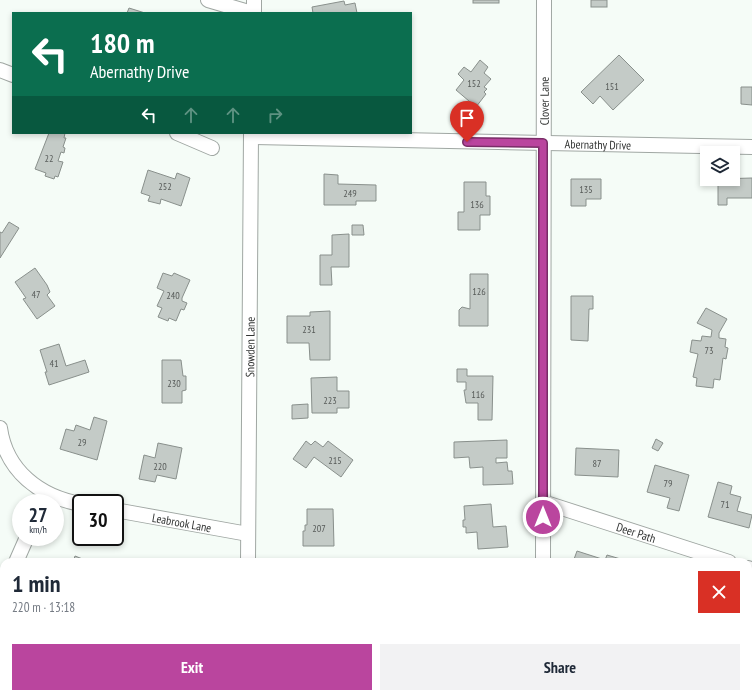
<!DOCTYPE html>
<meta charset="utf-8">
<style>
body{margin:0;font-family:"PT Sans Narrow",sans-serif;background:#f2f2f3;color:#1f2937;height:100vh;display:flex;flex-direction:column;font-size:15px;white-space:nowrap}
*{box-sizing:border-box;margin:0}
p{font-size:13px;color:#747a83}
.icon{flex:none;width:22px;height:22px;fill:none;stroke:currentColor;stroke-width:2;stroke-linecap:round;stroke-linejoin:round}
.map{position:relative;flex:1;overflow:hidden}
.details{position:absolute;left:0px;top:558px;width:752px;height:140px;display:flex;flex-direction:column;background:#fff;border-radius:12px 12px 0 0;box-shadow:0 2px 6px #0003}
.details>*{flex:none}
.banner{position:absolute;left:12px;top:12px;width:400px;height:122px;border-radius:0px;box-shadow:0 2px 6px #0003;background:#0b6e4f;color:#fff;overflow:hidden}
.tools{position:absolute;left:700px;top:146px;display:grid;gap:8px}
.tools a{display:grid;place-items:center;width:40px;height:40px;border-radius:0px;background:#fff;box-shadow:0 2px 6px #0003;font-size:20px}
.speed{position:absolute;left:12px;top:494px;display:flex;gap:8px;font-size:20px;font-weight:700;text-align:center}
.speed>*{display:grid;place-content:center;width:52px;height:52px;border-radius:50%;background:#fff;box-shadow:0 2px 6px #0003;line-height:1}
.speed small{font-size:10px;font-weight:400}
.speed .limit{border:2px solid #111;border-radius:6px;background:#fff;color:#111}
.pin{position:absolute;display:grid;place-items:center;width:34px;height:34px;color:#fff;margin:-41px -17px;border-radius:50% 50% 50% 0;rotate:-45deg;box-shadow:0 0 4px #0007}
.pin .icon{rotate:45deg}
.me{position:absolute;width:44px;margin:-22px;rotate:0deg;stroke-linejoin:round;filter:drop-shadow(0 0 3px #0008)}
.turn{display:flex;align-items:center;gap:14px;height:84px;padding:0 12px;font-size:18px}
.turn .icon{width:52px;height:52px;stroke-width:2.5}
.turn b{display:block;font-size:28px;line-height:34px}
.lanes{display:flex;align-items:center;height:38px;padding:0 12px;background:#0003;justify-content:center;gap:20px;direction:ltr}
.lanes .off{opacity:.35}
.round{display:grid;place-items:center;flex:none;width:42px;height:42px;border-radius:0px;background:#f2f2f3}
.overview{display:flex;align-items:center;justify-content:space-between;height:68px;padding:0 12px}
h1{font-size:24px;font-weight:600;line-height:30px}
.cta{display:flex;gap:8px;margin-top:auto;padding:8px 12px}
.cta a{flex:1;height:46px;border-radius:0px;background:#ba459e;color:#fff;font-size:16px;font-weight:600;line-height:46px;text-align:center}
.cta a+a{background:#f2f2f3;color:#1f2937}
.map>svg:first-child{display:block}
.building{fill:#c4cbc7;stroke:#89908c}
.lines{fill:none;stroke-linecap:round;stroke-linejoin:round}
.minor-casing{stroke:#a0a7a3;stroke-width:16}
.minor{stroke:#fff;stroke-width:14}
.route-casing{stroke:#792d67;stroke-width:10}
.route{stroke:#ba459e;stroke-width:7}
.labels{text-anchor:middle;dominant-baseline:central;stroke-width:3;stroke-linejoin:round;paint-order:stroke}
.number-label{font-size:10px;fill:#565a58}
.street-label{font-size:12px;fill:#323433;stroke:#f5fcf7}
</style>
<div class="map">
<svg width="752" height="698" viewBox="0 0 752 698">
<rect width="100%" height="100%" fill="#f5fcf7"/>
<!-- building -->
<g class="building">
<rect x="473" y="0" width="26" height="3"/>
<rect x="591" y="0" width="16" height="7"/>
<polygon points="344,1 345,5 355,3 357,13 313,13 312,7"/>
<polygon points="129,8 145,13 127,13"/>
<polygon points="619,55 644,80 613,110 600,96 593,104 581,92"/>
<polygon points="480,60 488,67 484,73 491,79 484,87 487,89 484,92 486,94 476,107 456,90 464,80 458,74 464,67 471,72"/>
<polygon points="741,87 752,87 752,105 741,104"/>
<polygon points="49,133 65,133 64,138 66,138 63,147 65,148 64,153 61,152 58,161 63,162 58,177 55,176 54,179 45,176 46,173 35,169"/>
<polygon points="148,170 175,179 177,173 190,178 181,206 161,199 160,204 148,201 150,196 141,193"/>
<polygon points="324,174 338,175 338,184 376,185 376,201 356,201 356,205 324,205"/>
<polygon points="752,178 752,198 727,198 727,205 718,205 718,179"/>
<polygon points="571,179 601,179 601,199 586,199 586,206 571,206"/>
<polygon points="464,182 486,182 486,196 490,196 490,215 480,215 480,230 458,230 458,212 464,212"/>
<polygon points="9,222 19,228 0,258 0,232 2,233"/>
<polygon points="352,225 363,225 364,235 352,235"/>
<polygon points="349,234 349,267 331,267 332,285 320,285 320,255 332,255 332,235"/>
<polygon points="35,268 47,285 50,292 47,295 55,306 37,319 23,299 26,298 15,282"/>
<polygon points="163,273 172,276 174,273 190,280 182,298 182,301 187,303 184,310 181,309 176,321 169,318 168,321 158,317 162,308 157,306 164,291 157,288"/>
<polygon points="470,274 488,274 488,326 459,326 459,310 462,307 470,309"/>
<polygon points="571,296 593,296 593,309 589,309 588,341 571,340"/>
<polygon points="706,308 727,319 719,333 719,338 726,339 725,347 728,348 726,359 723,358 720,380 714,379 713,388 696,386 697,378 693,377 698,354 690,352 692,340 701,341 702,336 711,337 712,330 697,323"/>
<polygon points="330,311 330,360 310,360 309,343 287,343 287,316 310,316 310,312"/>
<polygon points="59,344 66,366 85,360 89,372 49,385 45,372 47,372 40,350"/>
<polygon points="162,360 181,360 183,376 186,376 186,390 182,391 182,403 162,403"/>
<polygon points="457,369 467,369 467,376 493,376 492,420 478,420 478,403 466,403 464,390 466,390 466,382 457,382"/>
<polygon points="337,377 337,391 349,391 349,408 337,408 337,413 312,413 311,378"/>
<polygon points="308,404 308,418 292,419 292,405"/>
<polygon points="94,417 107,421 97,460 60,449 66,429 74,431 76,425 90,430"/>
<polygon points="656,439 663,443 658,451 652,448"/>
<polygon points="507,440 507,458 496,458 496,463 507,462 508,471 512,471 513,484 483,485 483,467 470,468 469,457 454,458 454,442"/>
<polygon points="306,441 311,445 315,441 323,447 328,441 353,460 341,477 314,457 306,468 293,459"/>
<polygon points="158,443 182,448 176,479 157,475 155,482 139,479 144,455 155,458"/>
<polygon points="576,448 619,450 618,477 575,475"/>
<polygon points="655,465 689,475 679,511 667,508 670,498 647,492"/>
<polygon points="718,482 732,486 730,494 741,497 737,511 752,515 749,528 708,517"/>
<polygon points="491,504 493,527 506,526 508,547 478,549 477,532 466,533 466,527 463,527 463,520 465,520 464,506"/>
<polygon points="307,509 333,509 334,546 303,546 303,531 305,531 305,525 307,525"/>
<polygon points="577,551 605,560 607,555 624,560 623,562 573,562"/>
<polygon points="75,556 90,562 73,562"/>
</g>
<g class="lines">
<defs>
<g id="minor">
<polyline points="208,0 252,13"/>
<polyline points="254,13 254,0"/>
<polyline points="0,70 13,75"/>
<polyline points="177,133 212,148"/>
<path id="s1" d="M251 137 752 147"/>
<path d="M0 428C6 471 40 497 81 504"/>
<path id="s2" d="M543 502 729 562"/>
<path id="s3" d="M115 510 248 534"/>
<polyline points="16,562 27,537"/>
<path id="s4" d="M248 562 251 133"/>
<path id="s5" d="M543 562 544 0"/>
<polyline points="748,568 752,570"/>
<polyline points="0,601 4,592"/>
<polyline points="249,694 249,698"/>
<polyline points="543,694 544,698"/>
</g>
</defs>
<!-- minor casing -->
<use href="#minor" class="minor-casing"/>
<!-- minor -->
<use href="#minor" class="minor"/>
</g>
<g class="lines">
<defs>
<polyline id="route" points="467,142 543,143 543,517"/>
</defs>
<!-- route casing -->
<use href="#route" class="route-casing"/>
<!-- route -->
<use href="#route" class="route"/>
</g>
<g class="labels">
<!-- number labels -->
<g class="number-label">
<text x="474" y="83">152</text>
<text x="612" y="86">151</text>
<text x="49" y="158">22</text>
<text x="165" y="186">252</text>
<text x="586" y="189">135</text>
<text x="350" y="193">249</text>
<text x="477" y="204">136</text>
<text x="479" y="291">126</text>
<text x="36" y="294">47</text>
<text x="173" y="295">240</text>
<text x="309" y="329">231</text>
<text x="709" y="350">73</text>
<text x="54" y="363">41</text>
<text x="174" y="383">230</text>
<text x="478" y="394">116</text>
<text x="330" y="400">223</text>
<text x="82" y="442">29</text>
<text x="335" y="460">215</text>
<text x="597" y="463">87</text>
<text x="160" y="466">220</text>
<text x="668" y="483">79</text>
<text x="725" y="504">71</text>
<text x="319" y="528">207</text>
</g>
<!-- street labels -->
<g class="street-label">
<text stroke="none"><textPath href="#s5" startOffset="461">Clover Lane</textPath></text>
<text stroke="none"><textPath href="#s1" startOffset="347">Abernathy Drive</textPath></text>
<text stroke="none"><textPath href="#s4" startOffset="215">Snowden Lane</textPath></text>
<text stroke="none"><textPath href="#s3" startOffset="68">Leabrook Lane</textPath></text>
<text stroke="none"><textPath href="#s2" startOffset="98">Deer Path</textPath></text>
</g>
</g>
</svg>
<div class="tools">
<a><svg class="icon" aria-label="layers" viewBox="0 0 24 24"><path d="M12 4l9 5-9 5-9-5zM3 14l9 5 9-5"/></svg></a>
</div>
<div class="speed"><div>27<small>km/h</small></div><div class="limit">30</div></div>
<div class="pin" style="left:467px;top:142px;background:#d93025"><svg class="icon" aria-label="arrive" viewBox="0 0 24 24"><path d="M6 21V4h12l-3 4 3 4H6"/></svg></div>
<svg class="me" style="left:543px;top:517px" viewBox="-20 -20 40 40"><circle r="17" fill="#ba459e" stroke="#fff" stroke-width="3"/><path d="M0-11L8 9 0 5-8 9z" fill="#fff"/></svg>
<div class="banner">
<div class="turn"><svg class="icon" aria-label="left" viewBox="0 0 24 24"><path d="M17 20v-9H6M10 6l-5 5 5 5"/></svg><div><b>180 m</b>Abernathy Drive</div></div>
<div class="lanes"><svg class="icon" aria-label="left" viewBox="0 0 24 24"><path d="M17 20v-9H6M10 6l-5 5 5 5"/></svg><svg class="icon off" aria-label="ahead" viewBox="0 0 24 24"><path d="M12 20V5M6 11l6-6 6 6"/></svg><svg class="icon off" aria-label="ahead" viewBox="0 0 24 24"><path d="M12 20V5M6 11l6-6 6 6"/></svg><svg class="icon off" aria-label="right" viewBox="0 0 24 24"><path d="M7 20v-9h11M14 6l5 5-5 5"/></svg></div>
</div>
<section class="details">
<div class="overview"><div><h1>1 min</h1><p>220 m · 13:18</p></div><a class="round" style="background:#d93025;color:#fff"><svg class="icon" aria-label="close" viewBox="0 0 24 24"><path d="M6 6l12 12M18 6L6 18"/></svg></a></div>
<div class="cta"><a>Exit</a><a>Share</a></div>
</section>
</div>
